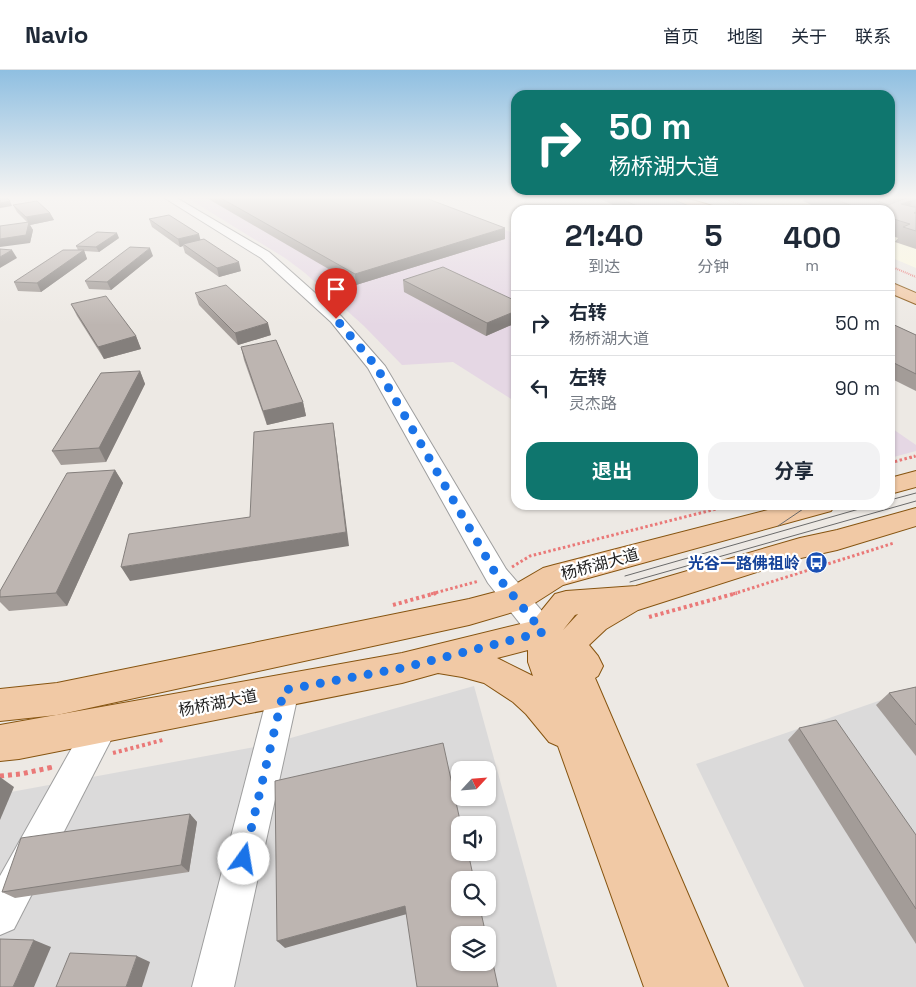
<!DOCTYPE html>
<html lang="zh">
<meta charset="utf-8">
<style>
body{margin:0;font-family:"Space Grotesk","Noto Sans SC",sans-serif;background:#f2f2f3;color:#1f2937;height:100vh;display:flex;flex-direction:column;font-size:19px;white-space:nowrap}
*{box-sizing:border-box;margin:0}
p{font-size:16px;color:#747a83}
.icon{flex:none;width:28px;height:28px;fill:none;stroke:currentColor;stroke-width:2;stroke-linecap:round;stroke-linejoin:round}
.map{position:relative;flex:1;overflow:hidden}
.side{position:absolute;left:511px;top:135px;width:384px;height:305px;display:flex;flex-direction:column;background:#fff;border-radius:15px;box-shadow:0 1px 4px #0004}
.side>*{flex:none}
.hud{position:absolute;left:511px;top:20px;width:384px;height:105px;border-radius:15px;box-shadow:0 1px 4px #0004;background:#0f766e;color:#fff;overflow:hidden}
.needle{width:32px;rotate:64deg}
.tools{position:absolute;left:451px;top:691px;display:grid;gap:10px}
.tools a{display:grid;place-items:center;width:45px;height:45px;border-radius:10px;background:#fff;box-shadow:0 1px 4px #0004;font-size:25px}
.pin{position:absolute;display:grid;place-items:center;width:42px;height:42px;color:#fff;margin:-51px -21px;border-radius:50% 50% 50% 0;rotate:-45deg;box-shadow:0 0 5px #0007}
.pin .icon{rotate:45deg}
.me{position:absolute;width:55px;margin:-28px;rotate:13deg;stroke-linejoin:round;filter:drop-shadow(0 0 4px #0008)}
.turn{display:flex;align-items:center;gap:18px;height:105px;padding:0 15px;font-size:22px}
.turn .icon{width:65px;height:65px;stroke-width:2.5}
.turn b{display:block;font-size:35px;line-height:42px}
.eta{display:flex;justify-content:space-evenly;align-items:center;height:85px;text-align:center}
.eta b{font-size:30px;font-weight:700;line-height:35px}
.cta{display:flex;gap:10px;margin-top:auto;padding:10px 15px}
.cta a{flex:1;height:58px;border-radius:15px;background:#0f766e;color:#fff;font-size:20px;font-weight:700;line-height:58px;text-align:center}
.cta a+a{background:#f2f2f3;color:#1f2937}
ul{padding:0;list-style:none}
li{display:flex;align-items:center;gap:15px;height:65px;padding:0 15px;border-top:1px solid #e0e1e3}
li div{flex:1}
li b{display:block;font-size:19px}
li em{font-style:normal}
header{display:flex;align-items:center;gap:30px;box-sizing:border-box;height:70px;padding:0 25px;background:#fff;border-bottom:1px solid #e0e1e3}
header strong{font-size:24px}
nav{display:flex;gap:28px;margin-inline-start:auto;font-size:18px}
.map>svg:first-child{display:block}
.residential{fill:#dbdada;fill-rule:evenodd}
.industrial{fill:#e5d7e4}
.education{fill:#fbf8df}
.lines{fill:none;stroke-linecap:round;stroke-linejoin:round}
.minor-casing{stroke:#9e9e9e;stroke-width:2}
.major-casing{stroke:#865410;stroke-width:2}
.path-far5{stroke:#ea7978;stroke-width:1;stroke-dasharray:1 1;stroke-linecap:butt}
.path-far4{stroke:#ea7978;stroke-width:2;stroke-dasharray:1 1;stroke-linecap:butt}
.path-far3{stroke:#ea7978;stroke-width:2.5;stroke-dasharray:2 2;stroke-linecap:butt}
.path-far2{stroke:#ea7978;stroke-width:3;stroke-dasharray:2.5 2.5;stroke-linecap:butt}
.path-far1{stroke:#ea7978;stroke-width:4;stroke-dasharray:3 3;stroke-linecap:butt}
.path{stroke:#ea7978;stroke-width:5;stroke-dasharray:4 4;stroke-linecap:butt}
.minor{fill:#fff;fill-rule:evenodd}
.major{fill:#f1c9a5;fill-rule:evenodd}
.tram{stroke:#6b6b6b;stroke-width:1}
.wall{fill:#a39c98}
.shaded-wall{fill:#847f7c}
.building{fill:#bdb5b1;stroke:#847f7c}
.route{stroke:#1a73e8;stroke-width:9;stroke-dasharray:0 16.2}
.labels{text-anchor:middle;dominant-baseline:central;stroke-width:4.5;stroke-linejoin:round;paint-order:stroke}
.transit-label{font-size:16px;font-weight:bold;fill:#164399;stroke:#fff;text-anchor:end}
.street-label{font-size:16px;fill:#1d1d1d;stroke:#fff}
</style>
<header>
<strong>Navio</strong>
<nav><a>首页</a><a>地图</a><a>关于</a><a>联系</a></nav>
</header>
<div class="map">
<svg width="916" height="917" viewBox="0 0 916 917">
<rect width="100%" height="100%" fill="#ede9e4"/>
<!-- residential -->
<g class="residential">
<path d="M474 616 557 917H0V724L266 675ZM460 700H488V728H460ZM460 755H488V782H460ZM460 810H488V838H460ZM460 865H488V892H460Z"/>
<polygon points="916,618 916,917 804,917 696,694"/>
</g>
<!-- industrial -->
<g class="industrial">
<polygon points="186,127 396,127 441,136 516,164 516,332 453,292 402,295 364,256 305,203 285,188"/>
<polygon points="890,357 916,375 916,381 890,388"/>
</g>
<!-- education -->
<polygon class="education" points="744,127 916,127 916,198 890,187 890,140 770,140 751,133"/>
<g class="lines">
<defs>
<g id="minor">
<polygon points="163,127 175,127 269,182 341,246 385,296 506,499 553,554 557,562 553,570 543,574 533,570 488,513 368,298 331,252 261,188"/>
<polygon points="284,606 295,610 299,620 234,917 192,917 269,620 273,610"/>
<polygon points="102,640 113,644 118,655 113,666 14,859 0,865 0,806 91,644"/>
</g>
<g id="major">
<polygon points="665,127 682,127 716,137 718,140 699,140 667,130"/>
<polygon points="890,212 916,223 916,234 890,223"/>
<polygon points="916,401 916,417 890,424 890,408"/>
<polygon points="787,435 835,435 831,441 563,515 527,538 469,555 57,645 0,651 0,619 57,613 469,529 507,519 543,498 554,495"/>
<path d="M916 438V456L837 480 801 488 638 540 606 559 589 575 598 586 603 596 598 606 595 608 728 917H644L558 676 549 672 526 644 513 632 484 613 462 607 438 603 402 613 19 689 0 691V655L402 583 533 551 555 524 566 521 636 516 800 468 837 460ZM578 544 563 560 575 545ZM528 580V592L533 606 497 588Z"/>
</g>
</defs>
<!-- minor casing -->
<use href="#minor" class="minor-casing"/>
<!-- major casing -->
<use href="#major" class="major-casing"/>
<!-- path-far5 -->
<polyline class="path-far5" points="720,127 754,140"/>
<!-- path-far4 -->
<polyline class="path-far4" points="890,196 916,207"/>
<!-- path-far3 -->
<polyline class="path-far3" points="910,388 916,386"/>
<!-- path-far2 -->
<g class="path-far2">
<polyline points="890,393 915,386"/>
<polyline points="512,497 530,486 732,435"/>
<polyline points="431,524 479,511"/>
<polyline points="733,524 894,473"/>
</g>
<!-- path-far1 -->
<g class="path-far1">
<polyline points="393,535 436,523"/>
<polyline points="649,547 737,523"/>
<polyline points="113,683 163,670"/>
<polyline points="49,698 53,697"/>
</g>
<!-- path -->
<polyline class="path" points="0,706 21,704 53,697"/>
<!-- minor -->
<use href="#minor" class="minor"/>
<!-- major -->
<use href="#major" class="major"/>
<!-- tram -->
<g class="tram">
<polyline points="890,430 916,423"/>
<polyline points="778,456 809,435"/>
<polyline points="625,506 873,435"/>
<polyline points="630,512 916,431"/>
</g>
</g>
<!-- wall -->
<g class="wall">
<polygon points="205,127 403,127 505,169 356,215"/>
<polygon points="596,127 667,127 699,140 624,140"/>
<polygon points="805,127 867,127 879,131 881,127 916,127 916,179 895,172 898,168 890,165 890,140 822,140 803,131"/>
<polygon points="13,135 50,143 54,150 30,155 33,160 30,173 27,152 17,142"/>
<polygon points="149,149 201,170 241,201 219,207 185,183 183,176 180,177 152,157"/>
<polygon points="119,168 99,182 84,181 87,189 41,222 18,221 14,212 78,180 76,176"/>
<polygon points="153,186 111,220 89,219 85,211"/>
<polygon points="403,210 516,231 516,253 486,266 404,222"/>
<polygon points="195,223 271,265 238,275 199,235"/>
<polygon points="71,234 136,266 141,279 104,289 77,246"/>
<polygon points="890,253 916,265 916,321 890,308"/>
<polygon points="241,277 303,332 306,346 267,355 244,290"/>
<polygon points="140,301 145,314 106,392 61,395 52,381"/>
<polygon points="115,400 123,413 67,536 9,541 0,532 0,521"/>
<polygon points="916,617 916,686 876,635 889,623"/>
<polygon points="799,658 916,765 916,874 788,670"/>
<polygon points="190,744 197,752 189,802 15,828 2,822"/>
</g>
<!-- shaded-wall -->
<g class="shaded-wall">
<polygon points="913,130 906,144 901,134"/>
<polygon points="10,131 12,136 0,138 0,133"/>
<polygon points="50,143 54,150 30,155 33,160 30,173 0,177 0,169 29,154 26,147"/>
<polygon points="505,158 505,169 356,215 355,204"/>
<polygon points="117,163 119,168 99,182 96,177"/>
<polygon points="199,164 201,172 183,174 183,176 180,177 178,169"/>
<polygon points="150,178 153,186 111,220 107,212"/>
<polygon points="12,180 17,188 0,198 0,187"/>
<polygon points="84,180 87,189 41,222 37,213"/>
<polygon points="239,192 241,201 219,207 217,198"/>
<polygon points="516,241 516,253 486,266 487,253"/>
<polygon points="268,253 271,265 238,275 235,263"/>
<polygon points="136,266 141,279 104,289 98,277"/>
<polygon points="140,301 145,314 106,392 99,378"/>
<polygon points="303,332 306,346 267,355 263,341"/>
<polygon points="333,353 335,366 349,476 130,511 121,497 346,462"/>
<polygon points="115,400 123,413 67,536 56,523"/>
<polygon points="0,707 14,717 0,750"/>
<polygon points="190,744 197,752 189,802 181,795"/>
<polygon points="405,836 407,844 285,878 277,871"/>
<polygon points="34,870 51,877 34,917 13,917"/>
<polygon points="137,886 150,892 142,917 126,917"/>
</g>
<!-- building -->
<g class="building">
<polygon points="0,127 6,127 10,131 0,133"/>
<polygon points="219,127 403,127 407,128 414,127 423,127 505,158 355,204"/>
<polygon points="617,127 667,127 699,140 646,140"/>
<polygon points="829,127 867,127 888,135 906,128 898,127 916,127 916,131 913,130 901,134 914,137 916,137 916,142 914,143 916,143 916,161 903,157 910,154 890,148 890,140 863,140"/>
<polygon points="37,131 50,143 26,147 13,135"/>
<polygon points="169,145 199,164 178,169 149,149"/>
<polygon points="29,152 26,165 0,169 0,156"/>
<polygon points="97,162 117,163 96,177 76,176"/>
<polygon points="204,169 239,192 217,198 183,174"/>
<polygon points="130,177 150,178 107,212 85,211"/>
<polygon points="0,179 12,180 0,187"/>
<polygon points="63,180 84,180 37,213 14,212"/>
<polygon points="443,197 516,231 516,241 487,253 403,210"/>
<polygon points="226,215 268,253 235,263 195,223"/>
<polygon points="106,226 136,266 98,277 71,234"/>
<polygon points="890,253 916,265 916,304 890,291"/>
<polygon points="276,270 303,332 263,341 241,277"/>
<polygon points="140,301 99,378 52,381 101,303"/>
<polygon points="333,353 346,462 121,497 129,464 250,447 254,362"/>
<polygon points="115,400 56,523 0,527 0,521 67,403"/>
<polygon points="916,617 916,655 889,623"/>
<polygon points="836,650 916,765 916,839 799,658"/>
<polygon points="443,673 461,755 460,755 460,782 468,782 474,810 460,810 460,838 480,838 486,865 460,865 460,892 488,892 488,870 498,917 417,917 405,836 277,871 275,711"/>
<polygon points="190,744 181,795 2,822 21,768"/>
<polygon points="0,869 34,870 13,917 0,917"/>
<polygon points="70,883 137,886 126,917 56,917"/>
</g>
<!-- sky -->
<linearGradient id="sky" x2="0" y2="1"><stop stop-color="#8fbfe1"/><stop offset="0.5" stop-color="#f7f5f3"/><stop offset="1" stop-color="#f7f5f3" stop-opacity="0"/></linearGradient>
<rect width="916" height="255" fill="url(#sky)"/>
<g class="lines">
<!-- route -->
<polyline class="route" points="244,789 284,620 402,598 543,562 497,506 376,296 336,249"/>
</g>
<!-- icons -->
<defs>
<symbol id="bus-disc" viewBox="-11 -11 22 22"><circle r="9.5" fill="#1a4fb4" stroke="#fff"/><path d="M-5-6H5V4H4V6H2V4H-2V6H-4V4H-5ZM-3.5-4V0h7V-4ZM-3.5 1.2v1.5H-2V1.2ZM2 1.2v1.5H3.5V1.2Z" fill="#fff"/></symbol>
</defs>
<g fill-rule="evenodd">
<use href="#bus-disc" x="804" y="480" width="25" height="25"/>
</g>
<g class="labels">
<!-- transit labels -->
<g class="transit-label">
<text x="800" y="493">光谷一路佛祖岭</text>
</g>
<!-- street labels -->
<g class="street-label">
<text transform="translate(600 494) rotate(-15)">杨桥湖大道</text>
<text transform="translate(218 633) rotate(-11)">杨桥湖大道</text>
</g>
</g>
</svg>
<div class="tools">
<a><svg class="needle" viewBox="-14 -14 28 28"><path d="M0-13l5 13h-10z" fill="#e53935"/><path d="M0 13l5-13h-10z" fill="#747a83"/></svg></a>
<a><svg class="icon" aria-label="sound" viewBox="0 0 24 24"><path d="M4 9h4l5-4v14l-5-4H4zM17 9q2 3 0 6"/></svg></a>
<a><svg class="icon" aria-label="search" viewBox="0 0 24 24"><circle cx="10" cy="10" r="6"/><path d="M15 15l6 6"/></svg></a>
<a><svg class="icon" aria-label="layers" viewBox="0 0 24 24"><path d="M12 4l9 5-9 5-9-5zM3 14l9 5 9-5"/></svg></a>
</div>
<div class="pin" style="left:336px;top:249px;background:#d93025"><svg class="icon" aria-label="arrive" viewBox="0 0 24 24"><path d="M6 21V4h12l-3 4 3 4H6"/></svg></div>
<svg class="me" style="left:244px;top:789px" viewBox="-20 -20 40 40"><circle r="19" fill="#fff"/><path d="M0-13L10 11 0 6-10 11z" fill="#1a73e8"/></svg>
<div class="hud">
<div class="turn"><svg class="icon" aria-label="right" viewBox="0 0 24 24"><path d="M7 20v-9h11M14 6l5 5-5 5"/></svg><div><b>50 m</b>杨桥湖大道</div></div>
</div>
<section class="side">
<div class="eta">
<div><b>21:40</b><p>到达</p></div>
<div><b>5</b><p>分钟</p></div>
<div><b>400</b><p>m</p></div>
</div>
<ul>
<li><svg class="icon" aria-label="right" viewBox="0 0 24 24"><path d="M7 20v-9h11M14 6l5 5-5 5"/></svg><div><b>右转</b><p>杨桥湖大道</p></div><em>50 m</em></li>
<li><svg class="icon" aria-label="left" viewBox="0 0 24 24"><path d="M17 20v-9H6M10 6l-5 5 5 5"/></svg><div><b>左转</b><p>灵杰路</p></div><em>90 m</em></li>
</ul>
<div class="cta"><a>退出</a><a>分享</a></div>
</section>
</div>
